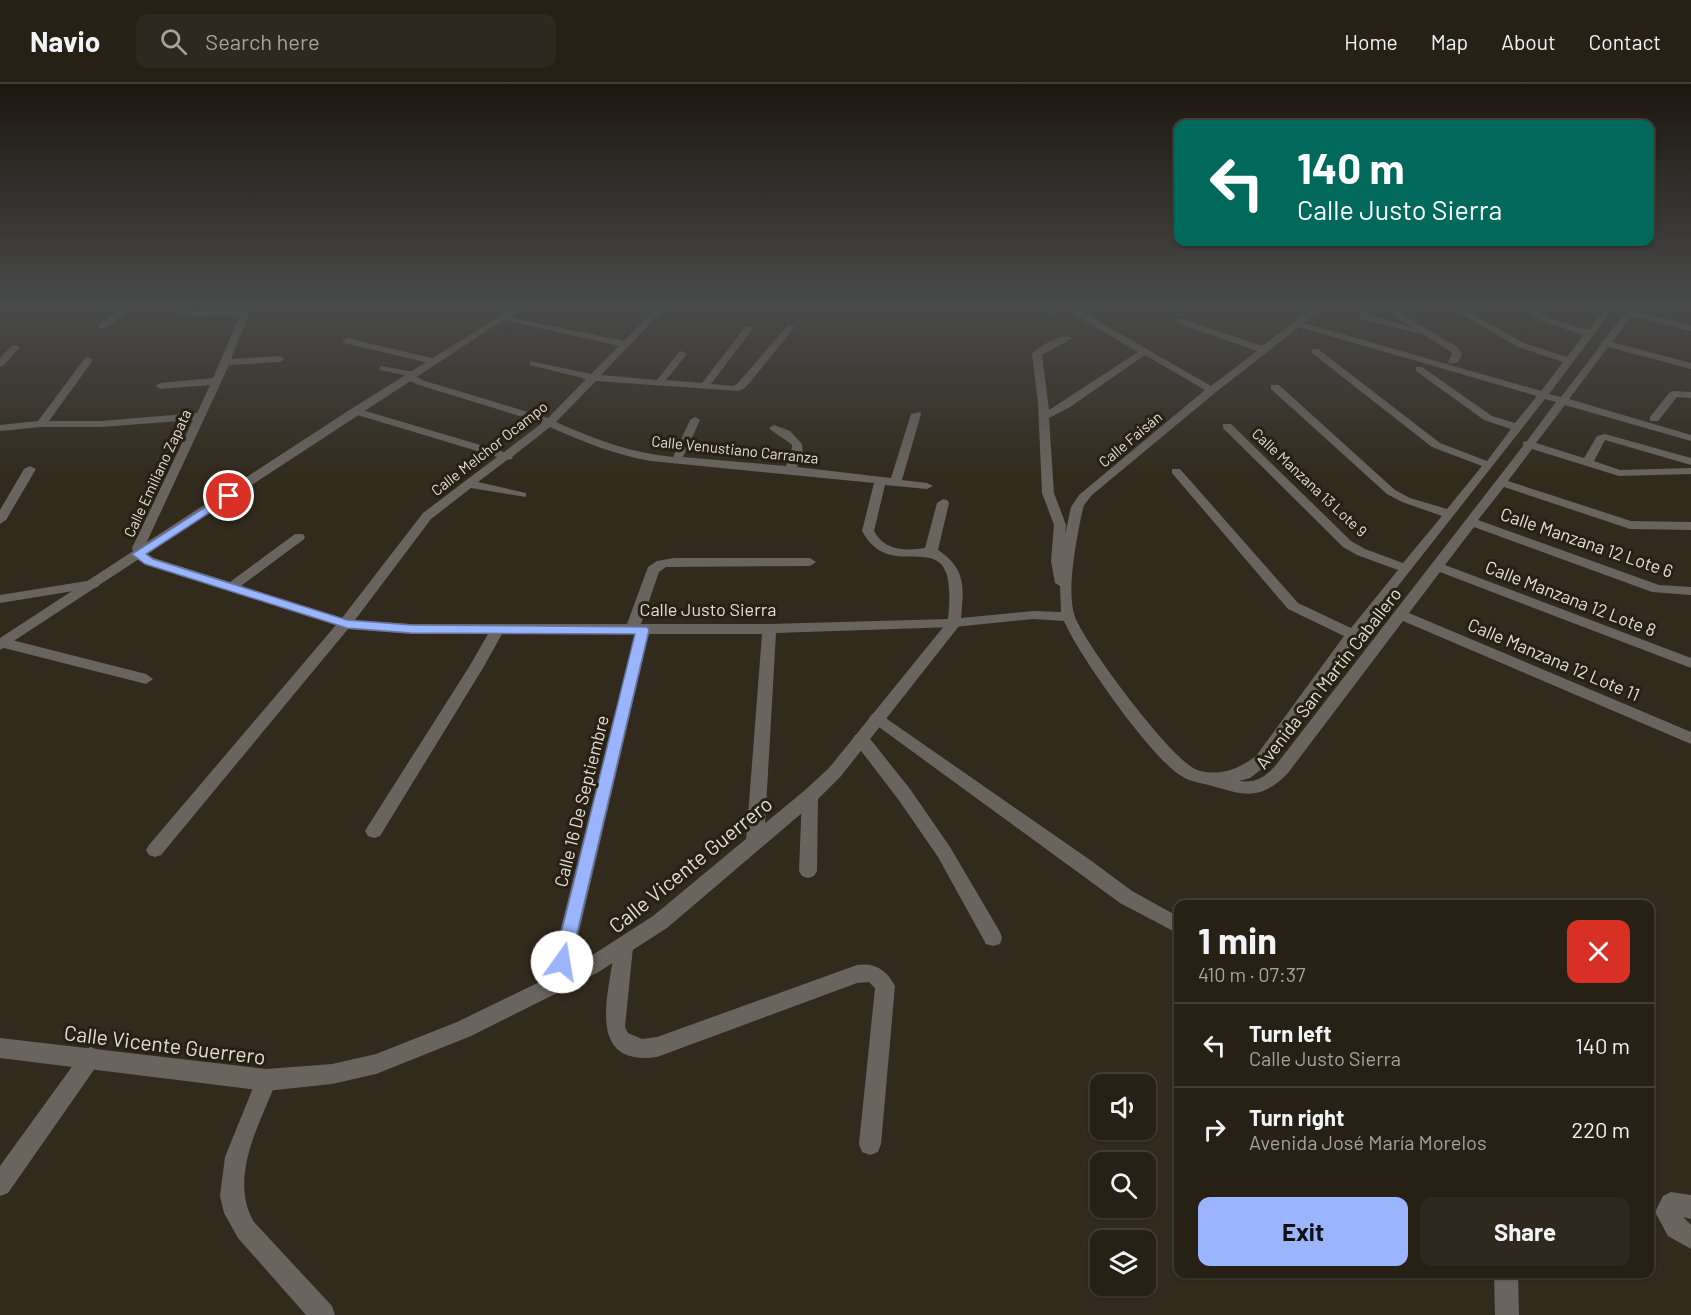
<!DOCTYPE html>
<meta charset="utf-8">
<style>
body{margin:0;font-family:Barlow,sans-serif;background:#2e281e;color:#f1f3f6;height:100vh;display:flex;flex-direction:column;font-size:22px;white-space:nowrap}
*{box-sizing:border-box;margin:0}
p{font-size:20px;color:#a4a3a0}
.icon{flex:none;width:33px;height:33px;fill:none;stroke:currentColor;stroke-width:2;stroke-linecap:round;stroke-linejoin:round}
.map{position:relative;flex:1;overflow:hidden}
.details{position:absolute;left:1174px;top:816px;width:480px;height:378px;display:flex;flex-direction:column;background:#262015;border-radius:12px;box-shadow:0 2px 4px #0004,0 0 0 2px #423e34}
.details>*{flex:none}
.top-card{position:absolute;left:1174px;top:36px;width:480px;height:126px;border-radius:12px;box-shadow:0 2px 4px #0004,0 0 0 2px #423e34;background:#00695c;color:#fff;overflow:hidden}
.controls{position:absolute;left:1090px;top:990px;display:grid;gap:12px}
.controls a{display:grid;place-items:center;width:66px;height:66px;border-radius:12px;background:#262015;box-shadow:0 2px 4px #0004,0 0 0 2px #423e34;font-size:30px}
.pin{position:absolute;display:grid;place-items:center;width:51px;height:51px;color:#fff;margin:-26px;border:3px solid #fff;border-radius:50%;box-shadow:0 2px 6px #0007}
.me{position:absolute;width:66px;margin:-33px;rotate:13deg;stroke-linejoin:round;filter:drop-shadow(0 0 4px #0008)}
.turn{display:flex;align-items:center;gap:21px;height:126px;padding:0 24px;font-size:27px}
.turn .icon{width:78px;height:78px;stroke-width:2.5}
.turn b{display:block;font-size:42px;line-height:51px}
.round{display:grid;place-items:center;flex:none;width:63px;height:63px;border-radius:12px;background:#2e281e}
.summary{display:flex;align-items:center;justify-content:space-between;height:102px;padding:0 24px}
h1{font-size:36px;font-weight:700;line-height:45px}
.button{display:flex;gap:12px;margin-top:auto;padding:12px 24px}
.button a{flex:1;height:69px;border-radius:12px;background:#9ab5fd;color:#111;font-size:24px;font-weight:700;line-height:69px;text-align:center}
.button a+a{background:#2e281e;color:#f1f3f6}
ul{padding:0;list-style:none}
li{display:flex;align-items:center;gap:18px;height:84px;padding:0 24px;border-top:2px solid #423e34}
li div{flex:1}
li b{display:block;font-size:22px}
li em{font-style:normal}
header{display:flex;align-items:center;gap:36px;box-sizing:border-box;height:84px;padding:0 30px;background:#262015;border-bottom:2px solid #423e34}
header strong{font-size:28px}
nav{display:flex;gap:33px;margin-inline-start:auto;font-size:21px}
.search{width:420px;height:54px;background:#2e281e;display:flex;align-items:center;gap:15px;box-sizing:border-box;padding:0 21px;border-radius:12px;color:#a4a3a0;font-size:22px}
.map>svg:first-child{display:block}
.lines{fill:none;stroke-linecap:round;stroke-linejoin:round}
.minor{fill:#69655e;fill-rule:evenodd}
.tertiary{fill:#69655e;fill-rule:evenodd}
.route{fill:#9ab5fd;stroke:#6476a4;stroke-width:1.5}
.labels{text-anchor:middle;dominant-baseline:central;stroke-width:6;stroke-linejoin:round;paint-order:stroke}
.far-street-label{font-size:15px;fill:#e3ded5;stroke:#282012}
.street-label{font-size:18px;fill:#e3ded5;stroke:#282012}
.near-street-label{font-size:21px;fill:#e3ded5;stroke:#282012}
</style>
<header>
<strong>Navio</strong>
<div class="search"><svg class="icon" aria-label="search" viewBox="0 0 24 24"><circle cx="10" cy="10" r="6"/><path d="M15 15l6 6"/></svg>Search here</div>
<nav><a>Home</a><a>Map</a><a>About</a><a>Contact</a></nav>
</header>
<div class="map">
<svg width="1691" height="1231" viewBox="0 0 1691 1231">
<rect width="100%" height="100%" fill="#322a1c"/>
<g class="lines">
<!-- minor -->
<g class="minor">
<polygon points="0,222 7,222 0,226"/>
<polygon points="127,222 136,222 105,244 99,244 99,240"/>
<path d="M152 222H168L193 226 242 225 244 222H252L231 275 280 272 285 275 280 278 229 281 144 464V468L154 474 230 498 295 450H303L305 453 303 456 241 502 342 534 423 429 497 373 351 329V325H359L504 368 542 339 419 301 405 295 404 291 380 286V282L415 288V292L425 297 548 334 586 295 530 281V277L591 290 619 262 500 235V231L624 257 659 222H667L601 291 657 296 679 268 682 267 687 270 666 296 702 299 746 242H752V246L711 300 733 302 738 299 788 241 795 243 746 303 739 307 596 297 556 338C594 355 631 369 673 373L690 336 695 333 700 336 683 373 786 382 791 371 792 361C784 354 775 350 769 344L774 341 790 347 802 360 803 371 797 383 891 394 911 330 920 328 921 330 902 396 927 399 933 402 927 405 885 401 874 447C885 467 905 467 925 464L937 419 943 415 947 416 949 419 938 466C966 485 964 502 961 534L1033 527 1061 528 1060 502 1055 499 1051 477 1054 441 1042 409 1038 319 1032 270C1040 262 1062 248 1073 254L1042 271 1049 326 1138 268 1068 227V223H1074L1211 302 1257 267 1177 239V235H1183L1262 262 1315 222H1324L1304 239 1541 307 1563 278 1518 263 1448 222H1458L1524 259 1567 273 1584 251 1544 238 1517 222H1527L1550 234 1588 246 1607 222H1615L1549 310 1561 313 1601 261V257L1604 256 1631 222H1639L1635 228 1691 241V247L1632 232 1612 258 1691 279V285L1608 263 1569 315 1691 351V357L1565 321 1536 359 1584 374 1597 352 1605 350 1691 374V381L1605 356 1594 377 1620 386 1691 384V390L1619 392 1532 365 1508 397 1631 437 1691 438V446L1630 445 1504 403 1478 436 1659 501 1691 503V511L1652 508 1474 443 1445 481 1691 574V584L1440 488 1409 529 1691 648V660L1403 537 1288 689C1260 718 1243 711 1209 701 1200 699 1190 697 1183 693 1153 677 1078 570 1064 537L1033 535 954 543 776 549 764 758 761 763 755 765 749 763 746 758 762 550H649L567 899 564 905 557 908 550 905 547 899 635 550H502L483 584 380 752 374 754 368 752 365 747 368 742 469 583 488 550H411L348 545 161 771 155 773 149 771 146 766 149 761 336 541 144 480 134 473 132 464 193 336 101 343H41L0 347V341L38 337 85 274 88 273 93 276 49 337H101L197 329 210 301 160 305 155 302 160 299 213 294 240 231 193 232ZM1299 243 1537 312 1515 339 1492 332 1422 283H1416V287L1484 336 1511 345 1487 377 1440 359 1318 265H1312V269L1432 363 1482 382 1447 425 1410 414 1395 406 1279 301H1271V305L1387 410 1402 418 1442 432 1403 479 1365 465 1351 457 1231 340H1223V344L1343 463 1357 471 1398 486 1351 544 1298 519 1180 385H1172V389L1288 525 1344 552 1256 672C1239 685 1219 693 1197 686 1172 677 1085 560 1075 533 1066 507 1076 460 1081 433L1084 421 1092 411 1216 308ZM1145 271 1205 306 1079 411 1071 423 1065 451 1066 441 1054 409 1049 334 1070 323ZM1545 315 1556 318 1527 357 1523 358V362L1276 681C1265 693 1257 699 1239 697L1250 694 1268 680 1358 553ZM550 343C583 358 616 371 651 377L874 399 862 447C894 507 960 427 948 535L769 540H641L659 488 666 483 810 482 816 478 810 474H674L657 477 648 483 627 540H411L355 536 431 435 471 404 526 413V409L478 398 507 376 512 375 513 372Z"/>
<polygon points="1049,222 1057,222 1054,230 1047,228"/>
<polygon points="1128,222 1136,222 1131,226 1128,225"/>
<polygon points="1369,222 1378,222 1367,231 1412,243 1379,222 1388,222 1457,263 1462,270 1458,278 1450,280 1448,278 1452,270 1450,267 1422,250 1360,235 1359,229"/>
<polygon points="347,254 436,275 438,277 433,280 344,259 342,257"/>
<polygon points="12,261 20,263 3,282 0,283 0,274"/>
<polygon points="1674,307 1691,308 1691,314 1677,313 1658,337 1650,337 1650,333 1670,308"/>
<polygon points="30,382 36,385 6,436 0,440 0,426 24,385"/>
<polygon points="93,496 100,500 98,503 0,519 0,511"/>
<polygon points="4,554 146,590 153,595 146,600 0,563 0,555"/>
<polygon points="877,628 1093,778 1132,807 1179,833 1179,850 1120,819 872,638 869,634 872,630"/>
<polygon points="861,649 867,651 910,705 950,763 1000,848 1002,854 1000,860 993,862 986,860 938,773 898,715 855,659 853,655 855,651"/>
<polygon points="810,706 816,707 818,712 817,787 814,792 808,794 802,792 799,787 802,712 804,707"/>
<path d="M624 855 631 857 633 863 625 943 628 949 642 955 657 953 857 881C875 878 887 886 895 902L881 1060 878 1068 870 1071 862 1068 859 1060 875 904 869 898 857 899 657 973C584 983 609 908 615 863L617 857Z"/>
<polygon points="91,963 98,966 101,973 98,980 8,1109 0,1112 0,1082 84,966"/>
<path d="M266 985 273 989 277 996C260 1039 228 1094 254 1138L332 1222 335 1231H306L238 1154 224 1129 220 1112 225 1073 259 989Z"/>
<polygon points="1671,1108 1691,1111 1691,1135 1683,1133 1691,1141 1691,1165 1668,1152 1655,1128 1663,1112"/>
<polygon points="1494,1190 1518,1190 1519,1231 1495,1231"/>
</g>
<!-- tertiary -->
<g class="tertiary">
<polygon points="516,222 525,222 0,566 0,554 351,325"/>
<polygon points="954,535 959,536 961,539 959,542 841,692 816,717 667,844 597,889 471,952 376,990 332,1000 266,1007 0,974 0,954 266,985 332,980 376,970 457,938 583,877 653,832 804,707 829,684 949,536"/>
</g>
</g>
<!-- sky -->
<linearGradient id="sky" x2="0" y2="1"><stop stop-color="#1c170f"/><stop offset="0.56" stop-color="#494a4b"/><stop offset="1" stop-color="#494a4b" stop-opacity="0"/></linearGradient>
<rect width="1691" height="394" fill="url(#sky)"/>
<!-- route -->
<polygon class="route" points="229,408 232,409 232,414 146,470 153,475 347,536 411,541 647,543 649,546 569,883 562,885 556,883 554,878 635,550 411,549 347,544 145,480 132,470"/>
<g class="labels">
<!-- far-street labels -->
<g class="far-street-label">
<text transform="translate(1130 355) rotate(-40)">Calle Faisán</text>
<text transform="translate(489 364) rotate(-38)">Calle Melchor Ocampo</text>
<text transform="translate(735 365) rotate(6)">Calle Venustiano Carranza</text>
<text transform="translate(157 389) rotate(-65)">Calle Emiliano Zapata</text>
<text transform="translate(1310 398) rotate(43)">Calle Manzana 13 Lote 9</text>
</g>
<!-- street labels -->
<g class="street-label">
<text transform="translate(1587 458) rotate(19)">Calle Manzana 12 Lote 6</text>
<text transform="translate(1571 514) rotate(21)">Calle Manzana 12 Lote 8</text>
<text x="708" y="525">Calle Justo Sierra</text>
<text transform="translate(1554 575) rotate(23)">Calle Manzana 12 Lote 11</text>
<text transform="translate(1328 594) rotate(-52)">Avenida San Martín Caballero</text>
<text transform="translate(581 717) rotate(-76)">Calle 16 De Septiembre</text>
</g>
<!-- near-street labels -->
<g class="near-street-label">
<text transform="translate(690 780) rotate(-39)">Calle Vicente Guerrero</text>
<text transform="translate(165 960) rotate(7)">Calle Vicente Guerrero</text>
</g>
</g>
</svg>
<div class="controls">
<a><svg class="icon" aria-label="sound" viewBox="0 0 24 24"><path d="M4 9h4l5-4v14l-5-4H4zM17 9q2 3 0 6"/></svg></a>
<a><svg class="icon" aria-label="search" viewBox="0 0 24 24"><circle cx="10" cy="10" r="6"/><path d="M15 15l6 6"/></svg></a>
<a><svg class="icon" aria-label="layers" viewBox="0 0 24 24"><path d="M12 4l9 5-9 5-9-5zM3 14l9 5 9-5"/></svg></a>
</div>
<div class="pin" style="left:229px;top:412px;background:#d93025"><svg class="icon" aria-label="arrive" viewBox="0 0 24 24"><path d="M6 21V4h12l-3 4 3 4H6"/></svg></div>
<svg class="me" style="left:562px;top:878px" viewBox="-20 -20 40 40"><circle r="19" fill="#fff"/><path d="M0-13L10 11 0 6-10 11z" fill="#9ab5fd"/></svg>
<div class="top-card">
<div class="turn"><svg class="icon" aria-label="left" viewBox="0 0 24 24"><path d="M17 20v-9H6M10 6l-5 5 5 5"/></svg><div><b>140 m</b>Calle Justo Sierra</div></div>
</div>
<section class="details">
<div class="summary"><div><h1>1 min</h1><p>410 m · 07:37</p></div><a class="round" style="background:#d93025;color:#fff"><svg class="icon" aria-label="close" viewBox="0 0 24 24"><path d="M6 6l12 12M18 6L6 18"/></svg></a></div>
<ul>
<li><svg class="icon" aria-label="left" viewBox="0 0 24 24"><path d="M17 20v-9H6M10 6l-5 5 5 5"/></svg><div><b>Turn left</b><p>Calle Justo Sierra</p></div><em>140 m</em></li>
<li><svg class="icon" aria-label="right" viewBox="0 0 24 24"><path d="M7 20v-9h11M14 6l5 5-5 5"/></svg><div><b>Turn right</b><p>Avenida José María Morelos</p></div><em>220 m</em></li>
</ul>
<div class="button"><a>Exit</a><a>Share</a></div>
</section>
</div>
